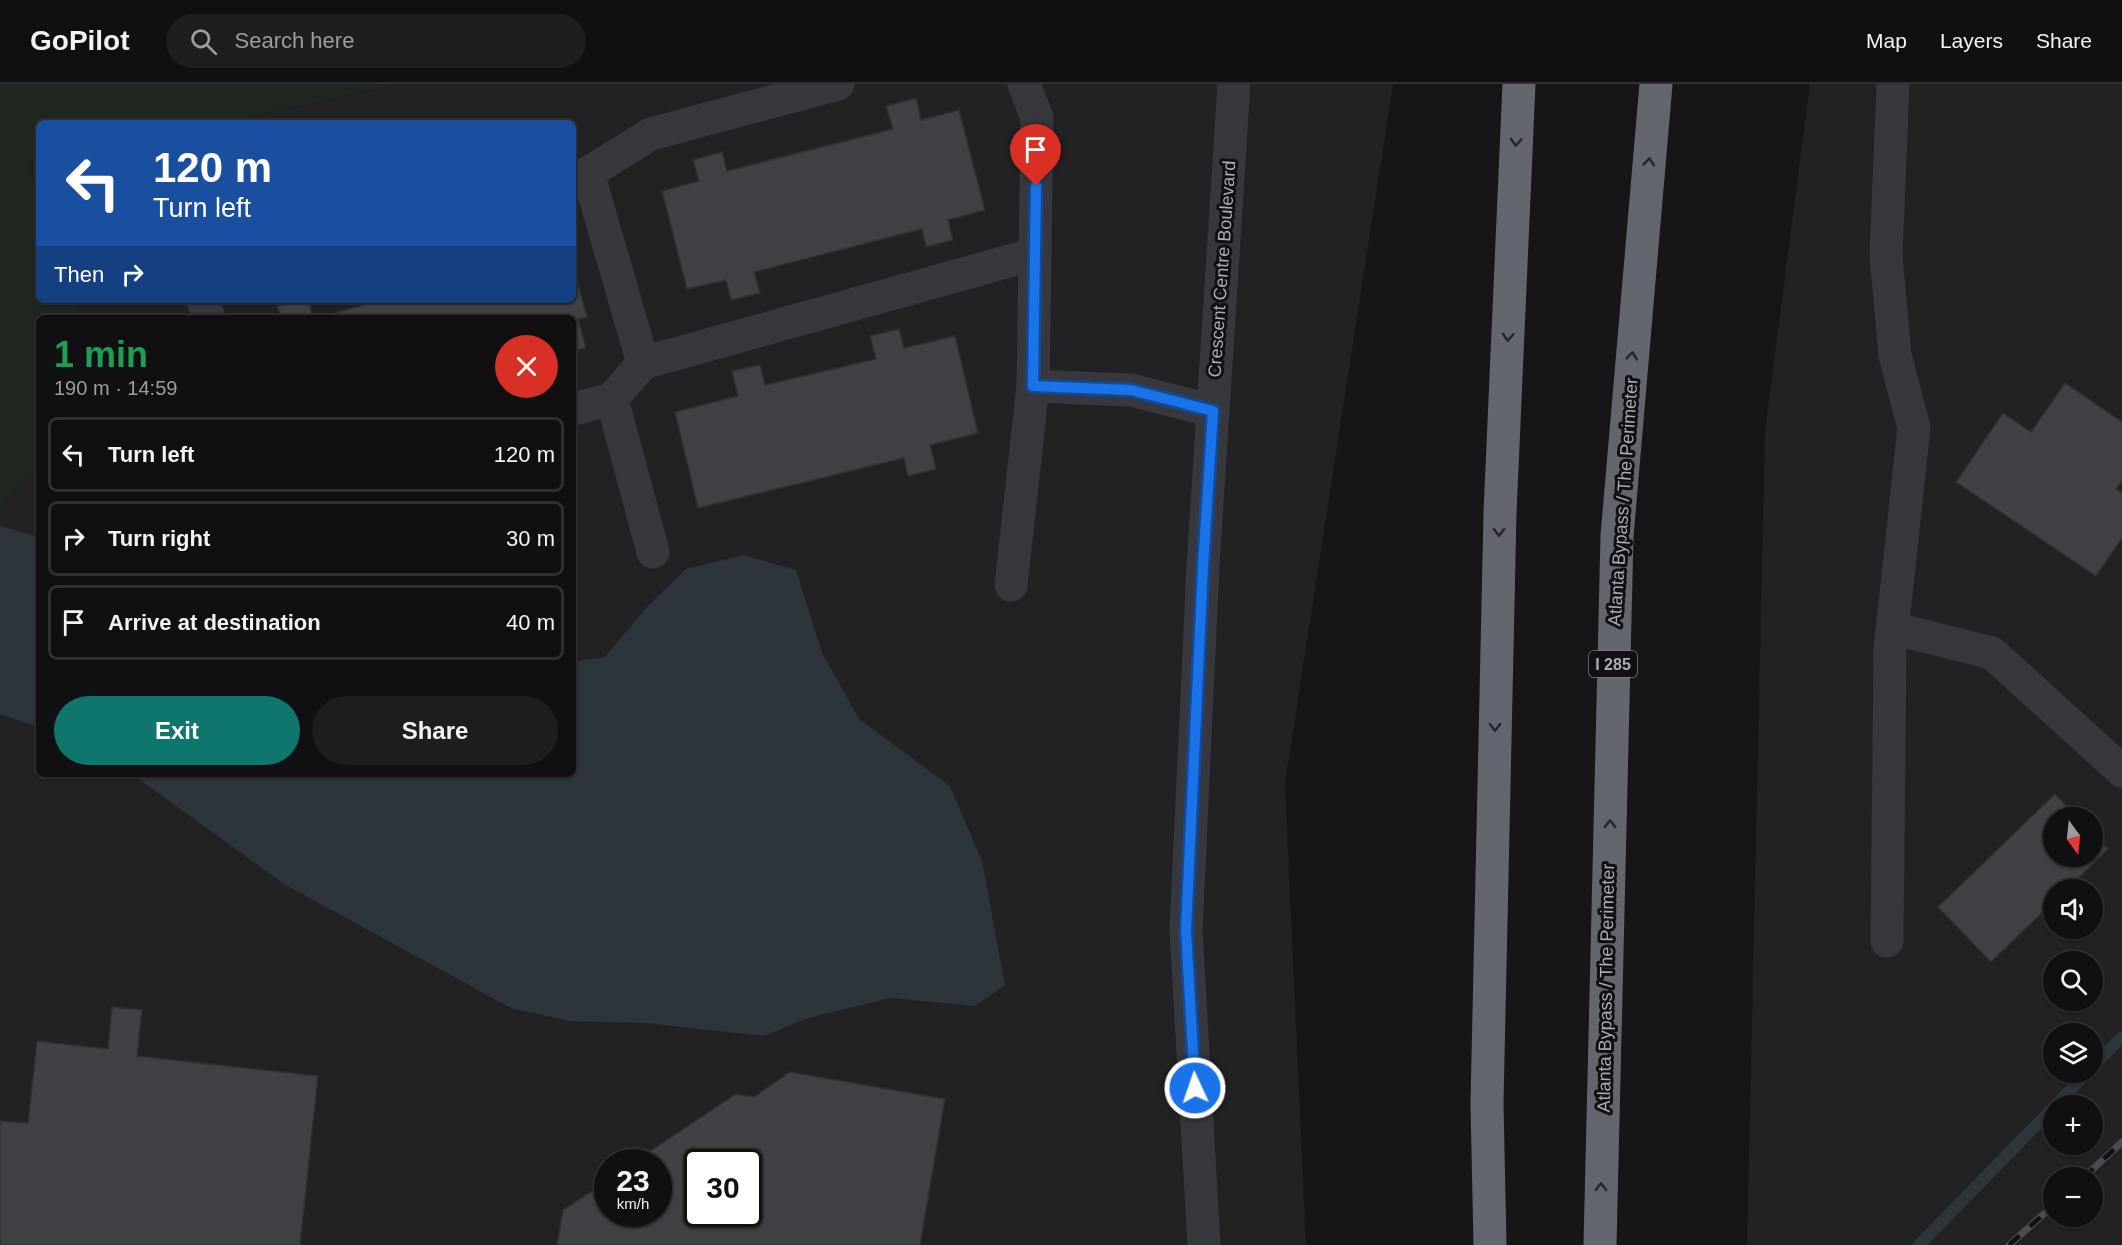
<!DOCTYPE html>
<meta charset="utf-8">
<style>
body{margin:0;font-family:Arial,sans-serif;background:#1e1e20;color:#f1f3f6;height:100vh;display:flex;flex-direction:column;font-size:22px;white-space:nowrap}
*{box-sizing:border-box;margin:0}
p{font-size:20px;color:#9c9d9f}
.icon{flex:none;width:33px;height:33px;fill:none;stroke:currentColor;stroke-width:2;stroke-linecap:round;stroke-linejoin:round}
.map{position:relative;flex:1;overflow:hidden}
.sheet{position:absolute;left:36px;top:231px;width:540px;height:462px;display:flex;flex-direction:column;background:#101012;border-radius:9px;box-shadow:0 2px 4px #0004,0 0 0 2px #303032}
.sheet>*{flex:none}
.hud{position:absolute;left:36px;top:36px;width:540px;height:183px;border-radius:9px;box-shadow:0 2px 4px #0004,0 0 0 2px #303032;background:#1a4fa0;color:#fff;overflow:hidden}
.needle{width:39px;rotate:165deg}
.fabs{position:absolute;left:2043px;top:723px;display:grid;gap:12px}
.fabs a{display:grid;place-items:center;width:60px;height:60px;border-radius:50%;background:#101012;box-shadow:0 2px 4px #0004,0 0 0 2px #303032;font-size:30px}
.speed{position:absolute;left:594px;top:1065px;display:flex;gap:12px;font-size:30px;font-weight:700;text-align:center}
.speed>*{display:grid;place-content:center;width:78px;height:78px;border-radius:50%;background:#101012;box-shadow:0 2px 4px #0004,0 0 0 2px #303032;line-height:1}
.speed small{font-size:15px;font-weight:400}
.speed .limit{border:3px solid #111;border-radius:9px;background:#fff;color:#111}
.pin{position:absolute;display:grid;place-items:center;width:51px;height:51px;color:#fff;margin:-62px -26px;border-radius:50% 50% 50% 0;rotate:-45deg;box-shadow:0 0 6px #0007}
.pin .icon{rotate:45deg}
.me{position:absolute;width:66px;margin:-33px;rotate:357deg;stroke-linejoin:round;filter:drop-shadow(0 0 4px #0008)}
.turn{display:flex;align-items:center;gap:21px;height:126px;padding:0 18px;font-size:27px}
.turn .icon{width:78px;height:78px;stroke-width:2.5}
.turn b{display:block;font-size:42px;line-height:51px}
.then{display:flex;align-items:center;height:57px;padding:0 18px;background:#0003;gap:12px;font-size:22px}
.round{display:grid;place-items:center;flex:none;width:63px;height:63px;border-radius:32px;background:#1e1e20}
.overview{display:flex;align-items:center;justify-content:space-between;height:102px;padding:0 18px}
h1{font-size:36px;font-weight:800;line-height:45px;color:#1e9e55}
.action{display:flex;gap:12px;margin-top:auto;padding:12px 18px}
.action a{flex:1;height:69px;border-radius:36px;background:#0f766e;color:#fff;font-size:24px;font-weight:800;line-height:69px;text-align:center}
.action a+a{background:#1e1e20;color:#f1f3f6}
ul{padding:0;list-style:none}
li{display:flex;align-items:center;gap:18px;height:75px;margin:0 12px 9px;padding:0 6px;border:3px solid #303032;border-radius:9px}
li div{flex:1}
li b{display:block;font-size:22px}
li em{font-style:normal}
header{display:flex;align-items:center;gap:36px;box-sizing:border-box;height:84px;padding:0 30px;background:#101012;border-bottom:2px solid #303032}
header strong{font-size:28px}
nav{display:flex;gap:33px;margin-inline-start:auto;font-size:21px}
.search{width:420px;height:54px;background:#1e1e20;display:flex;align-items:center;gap:15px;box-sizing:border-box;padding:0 21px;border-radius:33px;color:#9c9d9f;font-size:22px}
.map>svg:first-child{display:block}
.built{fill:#222225;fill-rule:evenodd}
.green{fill:#1e261f}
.water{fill:#2c353c}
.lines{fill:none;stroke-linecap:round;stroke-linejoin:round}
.stream{stroke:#2c353c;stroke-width:12}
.building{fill:#404145;stroke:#303034;stroke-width:1.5;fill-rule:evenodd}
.minor{stroke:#37383d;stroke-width:33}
.highway{stroke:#63666e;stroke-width:33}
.rail-casing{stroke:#4a4c52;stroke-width:7}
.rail{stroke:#111113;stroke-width:4.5;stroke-dasharray:14;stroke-linecap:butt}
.oneway{stroke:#26262a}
.route-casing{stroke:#114b97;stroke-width:15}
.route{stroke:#1a73e8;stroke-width:10}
.labels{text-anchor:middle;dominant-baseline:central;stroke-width:6;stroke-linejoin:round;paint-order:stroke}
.shield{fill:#111113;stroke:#7b7e86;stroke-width:1.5}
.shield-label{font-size:16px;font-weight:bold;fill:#a8adb8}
.street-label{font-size:18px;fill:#a8adb8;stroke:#111113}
</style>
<header>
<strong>GoPilot</strong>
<div class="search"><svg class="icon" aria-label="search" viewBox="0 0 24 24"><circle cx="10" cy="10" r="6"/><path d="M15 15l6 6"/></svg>Search here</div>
<nav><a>Map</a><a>Layers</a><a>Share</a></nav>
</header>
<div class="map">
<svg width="2122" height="1161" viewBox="0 0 2122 1161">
<rect width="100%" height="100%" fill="#161618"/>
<!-- built -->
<g class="built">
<path d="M401 0H1393L1285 699 1306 1161H0V423L39 387V690H573V234H81L75 216H573V39H224ZM608 1078H658V1130H608ZM698 1078H748V1130H698Z"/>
<path d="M1810 0H2122V1161H1747L1765 347ZM2054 734H2092V772H2054ZM2054 806H2092V844H2054ZM2054 878H2092V916H2054ZM2054 950H2092V988H2054ZM2054 1022H2092V1060H2054ZM2054 1094H2092V1132H2054Z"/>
<polygon points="39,80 39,113 28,82"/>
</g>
<!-- green -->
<polygon class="green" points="0,0 401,0 224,39 39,39 39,80 29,82 39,113 39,216 75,216 81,234 39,234 39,387 0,423"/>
<!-- water -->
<g class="water">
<polygon points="0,442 39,453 39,643 0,630"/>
<polygon points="744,471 796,486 822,569 859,635 950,702 982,777 1005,901 975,922 891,914 808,934 764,952 645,939 569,937 511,924 284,800 132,690 573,690 573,578 605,573 648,522 686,485"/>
</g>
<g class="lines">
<!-- stream -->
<g class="stream">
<polyline points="2092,983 2122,953"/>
<polyline points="2055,1022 2087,988"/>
<polyline points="1919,1161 2054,1023"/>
</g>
</g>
<!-- building -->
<g class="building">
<polygon points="916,14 921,36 959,26 985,126 948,136 953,156 926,163 922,145 754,188 760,209 731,216 726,196 687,205 662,107 699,97 693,76 722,68 727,87 893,45 886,22"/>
<polygon points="573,182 587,233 578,235 586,264 573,267 573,234 318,234 380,216 573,216"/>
<polygon points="298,216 308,216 313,234 281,234 277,222"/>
<polygon points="899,245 904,264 955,252 978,349 930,361 936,385 908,392 904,374 698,424 675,328 738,312 732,287 760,281 765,301 876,275 870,252"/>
<polygon points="2065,299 2122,338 2122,397 2116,405 2122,409 2122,454 2096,492 1956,398 2003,329 2031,348"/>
<polygon points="2055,710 2077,734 2054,734 2054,772 2092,772 2092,749 2108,765 2066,806 2054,806 2054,817 1991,878 1938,823"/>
<polygon points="112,923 142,926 137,972 318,992 300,1161 0,1161 0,1037 28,1039 37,957 108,965"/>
<path d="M790 988 945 1015 920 1161H557L563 1126 608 1097V1130H658V1078H634L736 1010 754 1013ZM698 1078H748V1130H698Z"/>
</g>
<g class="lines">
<!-- minor -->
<g class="minor">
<polyline points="1024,0 1037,34 1033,302"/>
<polyline points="588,89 643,279"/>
<polyline points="573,93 588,89 651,50 838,0"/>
<polyline points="203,216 209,234"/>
<polyline points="612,315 643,279 1035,170"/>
<polyline points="573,325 612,315 653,468"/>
<polyline points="1011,501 1033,302 1131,306 1213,327"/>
<polyline points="1892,544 1992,569 2122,687"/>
<polyline points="1887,857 1890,565 1914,344 1895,271 1886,171 1893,0"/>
<polyline points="1204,1161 1186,846 1203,482 1234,0"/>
</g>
<!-- highway -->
<g class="highway">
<polyline points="1490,1161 1487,1019 1500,429 1519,0"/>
<polyline points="1600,1161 1617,452 1656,0"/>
</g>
<defs>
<g id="rail">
<polyline points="2083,1094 2122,1058"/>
<polyline points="2009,1161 2054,1121"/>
</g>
</defs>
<!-- rail casing -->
<use href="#rail" class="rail-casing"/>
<!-- rail -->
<use href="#rail" class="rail"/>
</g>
<!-- one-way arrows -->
<defs><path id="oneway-chevron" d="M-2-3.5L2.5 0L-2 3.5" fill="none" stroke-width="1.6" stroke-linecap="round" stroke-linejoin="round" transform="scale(1.5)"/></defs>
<g class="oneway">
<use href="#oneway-chevron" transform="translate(1516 58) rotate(93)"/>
<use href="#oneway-chevron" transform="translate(1649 78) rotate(-85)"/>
<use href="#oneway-chevron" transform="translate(1508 253) rotate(93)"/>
<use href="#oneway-chevron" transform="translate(1632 272) rotate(-85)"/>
<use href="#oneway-chevron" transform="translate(1499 448) rotate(91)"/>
<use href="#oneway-chevron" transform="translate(1495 643) rotate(91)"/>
<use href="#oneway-chevron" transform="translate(1610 740) rotate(-89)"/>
<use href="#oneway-chevron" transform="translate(1601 1103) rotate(-89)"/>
</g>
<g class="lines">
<defs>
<polyline id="route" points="1036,102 1033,302 1131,306 1213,327 1203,482 1186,846 1195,1004"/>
</defs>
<!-- route casing -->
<use href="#route" class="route-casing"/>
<!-- route -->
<use href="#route" class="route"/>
</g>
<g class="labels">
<!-- shield labels -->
<rect class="shield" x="1589" y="567" width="48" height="26" rx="4.5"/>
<g class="shield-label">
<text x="1613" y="580">I 285</text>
</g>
<!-- street labels -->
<g class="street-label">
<text transform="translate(1222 185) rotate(-86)">Crescent Centre Boulevard</text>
<text transform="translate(1623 418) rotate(-86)">Atlanta Bypass / The Perimeter</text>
<text transform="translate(1606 904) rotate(-89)">Atlanta Bypass / The Perimeter</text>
</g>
</g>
</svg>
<div class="fabs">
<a><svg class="needle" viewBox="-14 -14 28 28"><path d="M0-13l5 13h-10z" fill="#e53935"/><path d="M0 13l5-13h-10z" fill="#9c9d9f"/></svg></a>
<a><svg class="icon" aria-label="sound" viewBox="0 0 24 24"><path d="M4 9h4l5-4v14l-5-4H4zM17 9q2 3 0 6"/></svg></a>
<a><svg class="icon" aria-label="search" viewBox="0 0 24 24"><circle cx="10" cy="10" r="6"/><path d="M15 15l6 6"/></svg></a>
<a><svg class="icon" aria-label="layers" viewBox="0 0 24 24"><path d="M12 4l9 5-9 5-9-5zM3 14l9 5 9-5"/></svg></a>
<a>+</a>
<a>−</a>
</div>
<div class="speed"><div>23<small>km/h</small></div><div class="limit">30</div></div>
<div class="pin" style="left:1036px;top:102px;background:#d93025"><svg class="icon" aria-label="arrive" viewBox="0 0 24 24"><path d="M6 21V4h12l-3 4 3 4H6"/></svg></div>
<svg class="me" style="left:1195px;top:1004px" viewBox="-20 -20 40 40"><circle r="17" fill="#1a73e8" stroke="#fff" stroke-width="3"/><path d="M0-11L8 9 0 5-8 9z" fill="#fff"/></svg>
<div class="hud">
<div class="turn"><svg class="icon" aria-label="left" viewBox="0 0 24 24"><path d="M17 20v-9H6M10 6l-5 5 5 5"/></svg><div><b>120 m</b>Turn left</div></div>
<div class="then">Then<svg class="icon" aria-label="right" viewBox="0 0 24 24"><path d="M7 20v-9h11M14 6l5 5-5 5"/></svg></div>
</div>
<section class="sheet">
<div class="overview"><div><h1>1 min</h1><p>190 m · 14:59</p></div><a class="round" style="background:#d93025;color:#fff"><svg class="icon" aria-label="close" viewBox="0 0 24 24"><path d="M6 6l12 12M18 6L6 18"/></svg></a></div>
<ul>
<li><svg class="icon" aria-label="left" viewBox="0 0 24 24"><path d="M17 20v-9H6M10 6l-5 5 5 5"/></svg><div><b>Turn left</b></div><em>120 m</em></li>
<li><svg class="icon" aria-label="right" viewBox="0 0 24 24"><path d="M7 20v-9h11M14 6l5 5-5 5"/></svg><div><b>Turn right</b></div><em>30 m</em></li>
<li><svg class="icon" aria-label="arrive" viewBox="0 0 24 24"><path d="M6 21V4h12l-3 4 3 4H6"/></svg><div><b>Arrive at destination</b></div><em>40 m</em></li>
</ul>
<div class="action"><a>Exit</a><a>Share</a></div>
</section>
</div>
